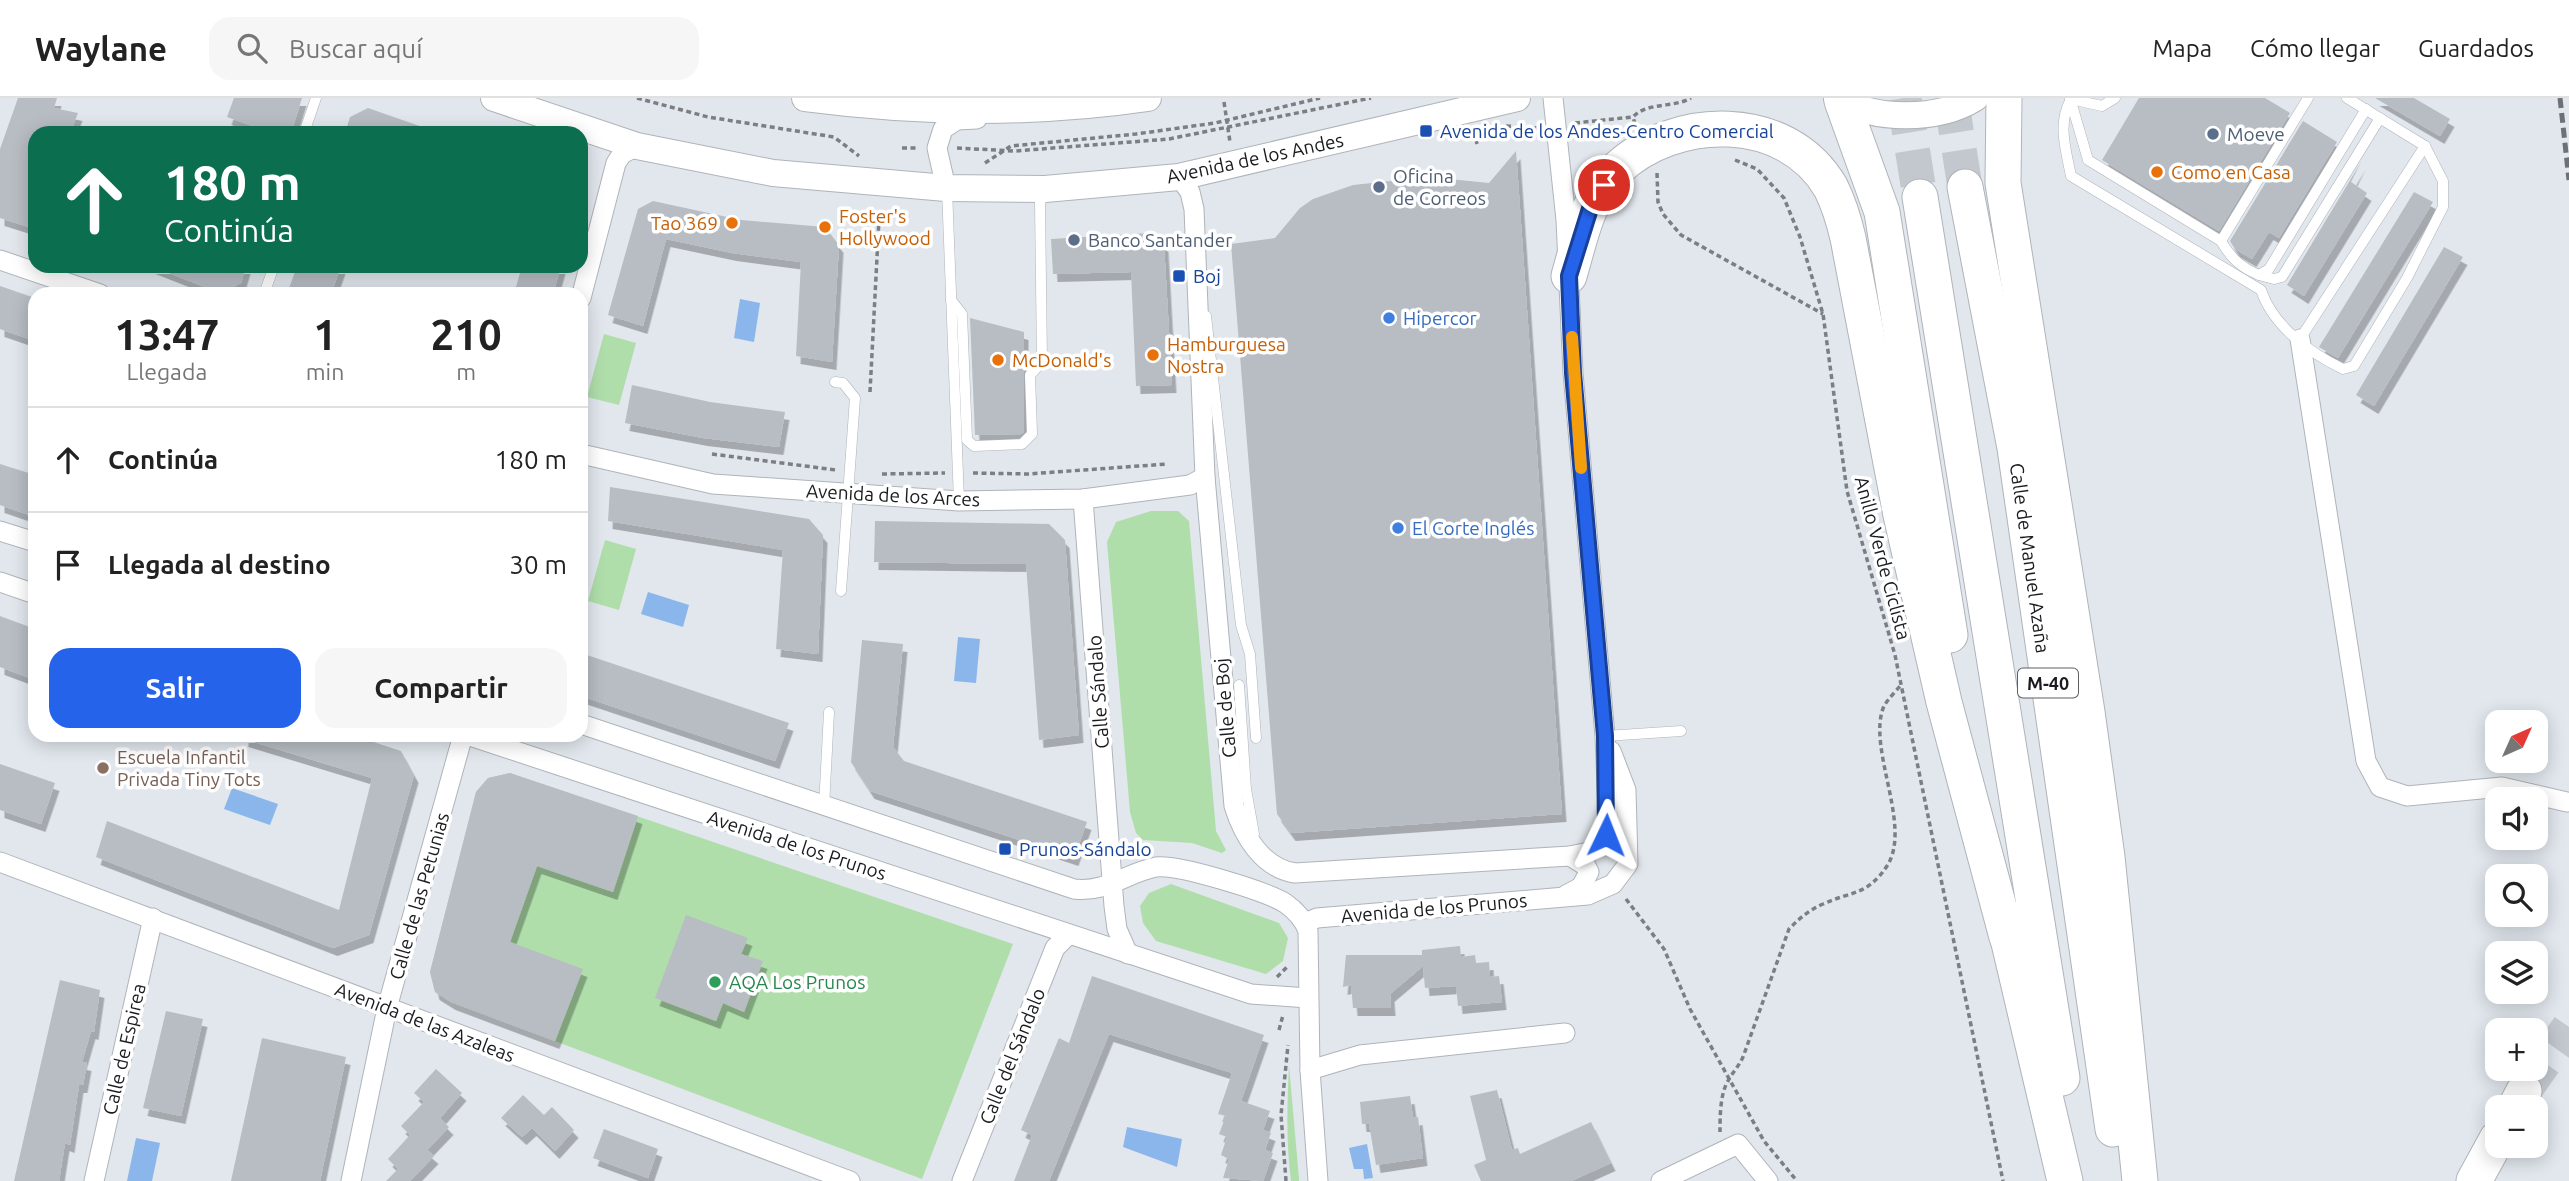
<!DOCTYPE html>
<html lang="es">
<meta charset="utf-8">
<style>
body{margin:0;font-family:Ubuntu,sans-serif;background:#f6f6f6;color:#222;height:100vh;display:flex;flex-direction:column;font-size:26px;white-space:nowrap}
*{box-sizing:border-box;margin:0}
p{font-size:23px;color:#767676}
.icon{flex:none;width:38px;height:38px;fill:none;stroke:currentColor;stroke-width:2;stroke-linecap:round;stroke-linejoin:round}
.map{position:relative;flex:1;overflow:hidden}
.details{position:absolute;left:28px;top:189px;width:560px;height:455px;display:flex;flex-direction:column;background:#fff;border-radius:21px;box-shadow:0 4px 18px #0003}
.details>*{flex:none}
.top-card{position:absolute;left:28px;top:28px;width:560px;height:147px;border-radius:21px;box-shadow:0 4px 18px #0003;background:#0b6e4f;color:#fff;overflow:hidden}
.needle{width:46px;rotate:45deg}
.fabs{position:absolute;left:2485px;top:612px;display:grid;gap:14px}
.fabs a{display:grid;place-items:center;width:63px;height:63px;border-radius:14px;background:#fff;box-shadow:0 4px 18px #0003;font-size:35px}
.pin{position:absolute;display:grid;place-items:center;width:60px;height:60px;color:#fff;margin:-30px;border:4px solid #fff;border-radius:50%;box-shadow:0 2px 7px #0007}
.me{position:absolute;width:77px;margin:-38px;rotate:2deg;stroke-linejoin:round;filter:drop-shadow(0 0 5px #0008)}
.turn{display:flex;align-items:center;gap:24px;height:147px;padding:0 21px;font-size:32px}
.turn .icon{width:91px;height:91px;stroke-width:2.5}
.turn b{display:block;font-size:49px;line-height:60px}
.eta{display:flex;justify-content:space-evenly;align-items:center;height:119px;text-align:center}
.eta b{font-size:42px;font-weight:700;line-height:49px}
.button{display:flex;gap:14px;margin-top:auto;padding:14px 21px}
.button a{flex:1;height:80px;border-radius:21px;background:#2563eb;color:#fff;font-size:28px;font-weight:700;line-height:80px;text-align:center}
.button a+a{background:#f6f6f6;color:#222}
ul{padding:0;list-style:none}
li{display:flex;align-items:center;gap:21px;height:105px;padding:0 21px;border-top:2px solid #e0e0e0}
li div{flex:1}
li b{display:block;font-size:26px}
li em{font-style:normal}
header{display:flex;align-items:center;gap:42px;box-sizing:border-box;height:98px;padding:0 35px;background:#fff;border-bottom:2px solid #e0e0e0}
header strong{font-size:33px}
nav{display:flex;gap:38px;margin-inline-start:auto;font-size:24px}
.search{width:490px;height:63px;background:#f6f6f6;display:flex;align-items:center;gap:18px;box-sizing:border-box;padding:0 24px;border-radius:21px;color:#767676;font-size:26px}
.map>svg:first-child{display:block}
.green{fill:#afdeab}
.water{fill:#8ab6ec}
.building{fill:#b7bdc3;filter:url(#shadow)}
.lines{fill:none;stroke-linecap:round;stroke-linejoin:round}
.motorway-tunnel{stroke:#c3c8ce;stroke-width:35;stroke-dasharray:35 18;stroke-linecap:butt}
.service-casing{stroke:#afb4ba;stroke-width:11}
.minor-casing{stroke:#afb4ba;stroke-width:21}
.secondary-casing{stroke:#afb4ba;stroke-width:28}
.motorway-casing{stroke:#afb4ba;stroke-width:37}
.path{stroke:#7b7e83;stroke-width:3.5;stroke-dasharray:5 3.5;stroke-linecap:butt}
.service{stroke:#fff;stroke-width:10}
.minor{stroke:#fff;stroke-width:19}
.secondary{stroke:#fff;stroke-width:26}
.motorway{stroke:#fff;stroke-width:35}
.rail{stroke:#6d7175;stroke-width:5;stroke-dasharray:10 5;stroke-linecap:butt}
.route-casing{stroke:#184099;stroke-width:18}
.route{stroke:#2563eb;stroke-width:12}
.slow{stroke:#f59e0b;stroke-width:12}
.transit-dot{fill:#1a4fb4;stroke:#fff;stroke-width:2.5}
.service-dot{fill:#5c6f8a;stroke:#fff;stroke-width:2.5}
.food-dot{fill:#e8710a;stroke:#fff;stroke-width:2.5}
.shop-dot{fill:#3f7fe0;stroke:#fff;stroke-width:2.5}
.education-dot{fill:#8d6e63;stroke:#fff;stroke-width:2.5}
.leisure-dot{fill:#2e9e5b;stroke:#fff;stroke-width:2.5}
.labels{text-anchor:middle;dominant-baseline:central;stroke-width:7;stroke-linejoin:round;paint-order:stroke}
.shield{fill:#fff;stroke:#5f5f62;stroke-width:2}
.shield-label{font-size:18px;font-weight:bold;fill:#1a1b1e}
.transit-label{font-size:19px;fill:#164399;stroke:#fff;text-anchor:start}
.service-label{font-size:19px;fill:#4e5e75;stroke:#fff;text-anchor:start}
.street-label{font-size:19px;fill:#1a1b1e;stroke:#fff}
.food-label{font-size:19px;fill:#c56008;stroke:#fff;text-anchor:start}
.shop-label{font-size:19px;fill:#366cbe;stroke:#fff;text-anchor:start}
.education-label{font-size:19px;fill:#785e54;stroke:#fff;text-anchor:start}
.leisure-label{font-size:19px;fill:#27864d;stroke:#fff;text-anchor:start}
</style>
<header>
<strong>Waylane</strong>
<div class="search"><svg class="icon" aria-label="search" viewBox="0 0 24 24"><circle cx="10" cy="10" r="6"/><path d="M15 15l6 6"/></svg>Buscar aquí</div>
<nav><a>Mapa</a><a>Cómo llegar</a><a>Guardados</a></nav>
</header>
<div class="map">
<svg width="2569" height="1083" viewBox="0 0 2569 1083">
<defs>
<filter id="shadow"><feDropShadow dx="4.5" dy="8" stdDeviation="0" flood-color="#0004"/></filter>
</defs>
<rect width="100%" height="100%" fill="#e1e7ed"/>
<!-- green -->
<g class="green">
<polygon points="604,236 636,245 619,307 587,299"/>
<polygon points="1151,413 1178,413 1189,423 1216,733 1226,752 1222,755 1192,745 1143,742 1136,735 1130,714 1107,444 1116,424"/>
<polygon points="605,442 636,451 619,512 588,503"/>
<polygon points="510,675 1013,846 922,1081 451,904 435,894 430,874 476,694 488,680"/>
<polygon points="1171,786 1279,825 1288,840 1283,863 1266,876 1156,843 1143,825 1140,808 1149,795"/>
<path d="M1289 967 1299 1081V1083H1291C1286 1044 1287 1006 1289 967Z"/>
</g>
<!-- water -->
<g class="water">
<polygon points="740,201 760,205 754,244 734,240"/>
<polygon points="648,494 689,507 683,529 641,516"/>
<polygon points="958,539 980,541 976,585 954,583"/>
<polygon points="232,690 278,706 270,727 224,711"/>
<polygon points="1127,1029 1182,1041 1177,1069 1123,1049"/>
<polygon points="136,1040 160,1045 152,1083 127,1083"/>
<polygon points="1367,1046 1373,1080 1364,1081 1363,1071 1354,1071 1349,1050"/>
</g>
<!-- building -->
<g class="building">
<polygon points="18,0 57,0 54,10 78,15 70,35 35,35 35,131 0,120 0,51"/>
<polygon points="234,0 302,0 291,35 272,35 227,19"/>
<polygon points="2139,0 2265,0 2290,15 2219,133 2102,62"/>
<polygon points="2375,0 2414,0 2450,21 2440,38"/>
<polygon points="368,10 431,32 431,35 345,35 350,19"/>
<polygon points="2303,23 2337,44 2279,140 2269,134 2252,161 2235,151 2230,143"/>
<polygon points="1516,53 1562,716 1291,735 1277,716 1231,146 1275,140 1300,110 1313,101 1353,87 1429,79 1489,85"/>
<polygon points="2361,64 2351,84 2367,95 2304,198 2287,187"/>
<polygon points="2414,94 2433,104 2338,260 2319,249"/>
<polygon points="653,103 741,122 825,129 839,147 832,264 796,258 801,164 732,155 666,141 643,228 608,217 638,111"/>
<polygon points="1150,135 1164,146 1172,287 1136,288 1131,174 1053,176 1051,141"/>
<polygon points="2444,149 2463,159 2374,308 2356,297"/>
<polygon points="151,168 246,168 241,185 220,195"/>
<polygon points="297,168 341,168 331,196 287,196"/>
<polygon points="522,168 561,168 553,196 514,196"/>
<polygon points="0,188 35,200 35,243 0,231"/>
<polygon points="970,220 1024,234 1024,333 1022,336 975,337"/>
<polygon points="632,287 710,304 785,314 779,349 703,340 625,325"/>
<polygon points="0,366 35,377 35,419 0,407"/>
<polygon points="610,389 809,421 823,437 818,556 776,551 783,452 608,423"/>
<polygon points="875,423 1049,426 1065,442 1079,637 1039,642 1026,466 874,464"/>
<polygon points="0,518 35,531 35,582 0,569"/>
<polygon points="862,542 903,546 893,649 904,663 1087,724 1074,760 870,693 851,664"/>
<polygon points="581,555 789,625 775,663 581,598"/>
<polygon points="244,637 352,637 401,653 414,677 369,837 333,850 96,759 107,723 339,812 372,680 244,641"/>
<polygon points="0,666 55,685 41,726 0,712"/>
<polygon points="510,675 638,718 613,794 537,768 510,844 583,871 555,943 451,904 435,894 430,874 476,694 488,680"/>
<polygon points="686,817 748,840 741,856 763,863 744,914 723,905 716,923 655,900"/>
<polygon points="1460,848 1461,859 1475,857 1476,865 1489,864 1490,879 1499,878 1502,904 1458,908 1456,888 1425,890 1423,868 1390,896 1391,910 1353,910 1351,887 1343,889 1346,857 1422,857 1422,852"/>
<polygon points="1092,878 1264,937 1241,1003 1270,1013 1263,1032 1271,1035 1265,1052 1273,1055 1263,1083 1223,1080 1229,1061 1221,1057 1227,1039 1219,1036 1226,1018 1218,1016 1232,975 1109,936 1049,1083 1014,1083 1032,1037 1021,1032 1059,940 1069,945"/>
<polygon points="60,882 100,892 94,934 91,933 82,964 87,965 83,987 79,987 70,1047 65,1045 59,1083 14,1083"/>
<polygon points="166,913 203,921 181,1018 143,1010"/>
<polygon points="262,940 346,959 320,1083 231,1083"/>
<polygon points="436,971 462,995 440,1020 449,1029 427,1052 434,1058 410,1083 386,1083 398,1071 388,1061 410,1037 401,1028 424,1004 414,995"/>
<polygon points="1497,992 1512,1052 1518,1050 1520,1056 1591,1024 1611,1065 1571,1083 1481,1083 1474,1067 1486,1062 1470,998"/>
<polygon points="523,997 544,1017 552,1009 574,1032 555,1053 532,1030 522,1039 501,1020"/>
<polygon points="1410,998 1413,1020 1418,1019 1423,1060 1376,1067 1369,1026 1362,1026 1360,1004"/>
<polygon points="604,1031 658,1051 648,1080 593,1060"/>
</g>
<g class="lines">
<!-- motorway-tunnel -->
<g class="motorway-tunnel">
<polyline points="1904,0 1920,99"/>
<polyline points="1951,0 1965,89"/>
<polyline points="2524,993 2569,929"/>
</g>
<defs>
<g id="service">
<path d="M2070 0 2088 62 2221 143C2231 160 2240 169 2259 177L2269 171 2366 11"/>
<path d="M2115 0 2102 8 2071 1C2057 26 2066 52 2071 78L2261 192C2273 228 2310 255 2343 271L2354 268 2407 180 2443 109V83L2425 48 2347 0"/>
<polyline points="304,35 316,0"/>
<polyline points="947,91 959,403"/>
<polyline points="2221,143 2308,0"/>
<polyline points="2259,177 2274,181 2282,179 2380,20"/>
<polyline points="264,196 274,168"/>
<polyline points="951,202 962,216 967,342 974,348 1022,346 1032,336 1030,277 1042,264 1040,105 1044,92"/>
<polyline points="1206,218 1241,527 1250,556 1256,640"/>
<polyline points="2300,241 2425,48"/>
<polyline points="835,284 843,285 855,300 841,493"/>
<polyline points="1239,587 1246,691 1254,736"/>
<polyline points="1605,638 1681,633"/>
<polyline points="824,709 829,614"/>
</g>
<g id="minor">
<path d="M1179 79 1190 94 1194 111 1205 379 1234 708C1243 737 1262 770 1295 775L1570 758 1589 754 1597 748 1606 737 1608 712 1605 638 1573 275 1566 122 1553 0"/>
<polyline points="946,90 937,50 943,31 957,22 977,21"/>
<polyline points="0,162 100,196"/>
<polyline points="581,200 616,65 622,56 637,48"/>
<polyline points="2300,241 2366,663 2380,689 2407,698 2502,689 2567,704"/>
<polyline points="581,356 713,386 959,403 1083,401 1190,387 1205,379"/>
<polyline points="1083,401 1114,808 1117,831 1128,856"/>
<polyline points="0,433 35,444"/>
<polyline points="0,484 35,496"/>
<path d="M581 626 1074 791C1106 795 1126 775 1156 769 1178 766 1265 793 1285 805 1295 812 1304 822 1308 833L1310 972 1318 1083"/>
<polyline points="467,637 1251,896 1308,900"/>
<polyline points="0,764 850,1083"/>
<polyline points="1566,797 1581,789 1589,774 1586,768 1570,758"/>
<polyline points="1305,825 1317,820 1588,797 1613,786 1628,766 1626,692 1611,653"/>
<polyline points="1310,972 1360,957 1565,935"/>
<polyline points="94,1083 153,820"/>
<polyline points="351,1083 387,910 463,637"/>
<polyline points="962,1083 1055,850 1068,837"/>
<polyline points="1661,1083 1738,1046 1768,1083"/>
</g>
<g id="secondary">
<polyline points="494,0 637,48 773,75 946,90 1045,91 1179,79 1517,0"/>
<path d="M805 0C920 15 1033 17 1148 0"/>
<path d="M1837 0C1874 23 1938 23 1975 0"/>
</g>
<g id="motorway">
<polyline points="2004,0 2003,85 2087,614 2107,759 2140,1083"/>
<polyline points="1842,3 1882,114 1950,537"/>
<polyline points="1965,89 2015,350 2113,1031"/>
<polyline points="1920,99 2062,980"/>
<path d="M1569 178C1580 141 1587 99 1616 72 1674 16 1787 13 1831 90 1839 106 1844 123 1848 140L1901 417 1944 604 2007 839"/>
<polyline points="2002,815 2065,1083"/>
<polyline points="2515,1010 2524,993"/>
<polyline points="2474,1083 2497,1041"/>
</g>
</defs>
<!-- service casing -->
<use href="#service" class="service-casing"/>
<!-- minor casing -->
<use href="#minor" class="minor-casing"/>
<!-- secondary casing -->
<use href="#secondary" class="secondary-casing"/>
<!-- motorway casing -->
<use href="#motorway" class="motorway-casing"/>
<!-- path -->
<g class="path">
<polyline points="637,0 708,19 834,39 859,58"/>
<polyline points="1224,4 1230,44"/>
<polyline points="1575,25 1633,19"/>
<path d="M1635 26 1633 19C1646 4 1674 10 1691 0"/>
<polyline points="1506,28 1537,30"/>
<polyline points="1581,32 1595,31"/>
<polyline points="1474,33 1477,46"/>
<polyline points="902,50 917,50"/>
<polyline points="957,50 1015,53 1169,41 1371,0"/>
<polyline points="1735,62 1757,71 1784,100 1800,139 1823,216 1847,393 1895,557 2003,1083"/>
<polyline points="985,65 1011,48 1136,36 1215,25 1320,0"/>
<polyline points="1657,75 1658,104 1663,116 1681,137 1823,216"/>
<polyline points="870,294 879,121"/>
<polyline points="712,356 836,372"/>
<polyline points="973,375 1028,376 1167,366"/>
<polyline points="882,376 945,375"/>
<polyline points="1626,801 1664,851 1690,911 1764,1043 1797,1083"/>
<polyline points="1277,879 1288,868"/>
<polyline points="1279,932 1283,917"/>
<path d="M1720 1034C1720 1019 1720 996 1728 983 1732 975 1739 968 1743 959L1789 831C1800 820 1809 812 1823 806 1851 793 1867 798 1887 768 1913 728 1866 649 1884 608 1888 601 1896 593 1901 587"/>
<polyline points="1286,1083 1281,1017 1288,947"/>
</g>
<!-- service -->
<use href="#service" class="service"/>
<!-- minor -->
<use href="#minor" class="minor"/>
<!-- secondary -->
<use href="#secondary" class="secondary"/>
<!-- motorway -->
<use href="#motorway" class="motorway"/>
<!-- rail -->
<polyline class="rail" points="2560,0 2569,82"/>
</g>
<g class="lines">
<defs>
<polyline id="route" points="1604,87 1593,101 1569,178 1573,275 1605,638 1606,737"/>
</defs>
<!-- route casing -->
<use href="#route" class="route-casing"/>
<!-- route -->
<use href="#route" class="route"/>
<!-- slow -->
<polyline class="slow" points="1572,239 1581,370"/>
</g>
<!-- markers -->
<g class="transit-dot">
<rect x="1419" y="26" width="14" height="14" rx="3.5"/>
<rect x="1172" y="171" width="14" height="14" rx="3.5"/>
<rect x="998" y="744" width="14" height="14" rx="3.5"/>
</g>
<g class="service-dot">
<circle cx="2213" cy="36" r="7"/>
<circle cx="1379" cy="89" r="7"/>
<circle cx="1074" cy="142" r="7"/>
</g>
<g class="food-dot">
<circle cx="2157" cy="74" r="7"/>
<circle cx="732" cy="125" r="7"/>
<circle cx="825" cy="129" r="7"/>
<circle cx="1153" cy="257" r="7"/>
<circle cx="998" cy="262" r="7"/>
</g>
<g class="shop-dot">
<circle cx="1389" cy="220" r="7"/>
<circle cx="1398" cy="430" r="7"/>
</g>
<circle class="education-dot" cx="103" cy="670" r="7"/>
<circle class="leisure-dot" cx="715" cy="884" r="7"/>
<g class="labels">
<!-- shield labels -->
<rect class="shield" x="2018" y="570.5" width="60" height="29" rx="5"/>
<g class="shield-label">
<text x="2048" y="585">M-40</text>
</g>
<!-- transit labels -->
<g class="transit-label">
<text x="1440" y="33">Avenida de los Andes-Centro Comercial</text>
<text x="1193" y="178">Boj</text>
<text x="1019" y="751">Prunos-Sándalo</text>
</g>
<!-- service labels -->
<g class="service-label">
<text x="2227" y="36">Moeve</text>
<text x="1393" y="78">Oficina<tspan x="1393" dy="22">de Correos</tspan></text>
<text x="1088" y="142">Banco Santander</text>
</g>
<!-- street labels -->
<g class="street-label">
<text transform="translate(1255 60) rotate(-12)">Avenida de los Andes</text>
<text transform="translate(893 397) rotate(3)">Avenida de los Arces</text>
<text transform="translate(1883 460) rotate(75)">Anillo Verde Ciclista</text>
<text transform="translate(2030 460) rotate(82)">Calle de Manuel Azaña</text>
<text transform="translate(1098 594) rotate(-94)">Calle Sándalo</text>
<text transform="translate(1225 610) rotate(-95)">Calle de Boj</text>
<text transform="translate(797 747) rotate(18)">Avenida de los Prunos</text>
<text transform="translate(419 798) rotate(-74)">Calle de las Petunias</text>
<text transform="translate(1434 810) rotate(-5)">Avenida de los Prunos</text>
<text transform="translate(425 924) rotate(21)">Avenida de las Azaleas</text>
<text transform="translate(124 951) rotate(-77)">Calle de Espirea</text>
<text transform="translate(1012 958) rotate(-68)">Calle del Sándalo</text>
</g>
<!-- food labels -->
<g class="food-label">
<text x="2171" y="74">Como en Casa</text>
<text x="839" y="118">Foster's<tspan x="839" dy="22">Hollywood</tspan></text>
<text x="718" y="125" text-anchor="end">Tao 369</text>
<text x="1167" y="246">Hamburguesa<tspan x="1167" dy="22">Nostra</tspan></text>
<text x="1012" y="262">McDonald's</text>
</g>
<!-- shop labels -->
<g class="shop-label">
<text x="1403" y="220">Hipercor</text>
<text x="1412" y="430">El Corte Inglés</text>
</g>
<!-- education labels -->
<g class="education-label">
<text x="117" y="659">Escuela Infantil<tspan x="117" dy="22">Privada Tiny Tots</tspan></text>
</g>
<!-- leisure labels -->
<g class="leisure-label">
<text x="729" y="884">AQA Los Prunos</text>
</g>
</g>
</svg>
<div class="fabs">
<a><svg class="needle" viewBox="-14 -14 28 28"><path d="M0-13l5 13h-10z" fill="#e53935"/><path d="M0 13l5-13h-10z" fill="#767676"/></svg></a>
<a><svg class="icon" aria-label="sound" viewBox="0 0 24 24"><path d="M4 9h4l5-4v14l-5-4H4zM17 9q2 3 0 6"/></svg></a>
<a><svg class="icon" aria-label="search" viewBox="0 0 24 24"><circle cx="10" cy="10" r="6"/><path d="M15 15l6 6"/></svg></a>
<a><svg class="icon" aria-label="layers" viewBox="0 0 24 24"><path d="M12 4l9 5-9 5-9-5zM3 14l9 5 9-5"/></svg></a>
<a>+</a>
<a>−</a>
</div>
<div class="pin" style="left:1604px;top:87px;background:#d93025"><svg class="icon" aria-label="arrive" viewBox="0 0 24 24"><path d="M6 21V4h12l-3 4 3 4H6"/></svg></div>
<svg class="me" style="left:1606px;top:737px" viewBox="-20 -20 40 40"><path d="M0-17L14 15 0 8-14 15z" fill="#2563eb" stroke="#fff" stroke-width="4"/></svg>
<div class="top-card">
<div class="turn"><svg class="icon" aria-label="ahead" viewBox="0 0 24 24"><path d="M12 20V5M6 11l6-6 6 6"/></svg><div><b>180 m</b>Continúa</div></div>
</div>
<section class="details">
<div class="eta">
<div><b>13:47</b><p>Llegada</p></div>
<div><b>1</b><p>min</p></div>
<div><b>210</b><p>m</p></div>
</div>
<ul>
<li><svg class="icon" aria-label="ahead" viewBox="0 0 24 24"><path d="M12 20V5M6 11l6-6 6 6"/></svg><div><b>Continúa</b></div><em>180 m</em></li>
<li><svg class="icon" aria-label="arrive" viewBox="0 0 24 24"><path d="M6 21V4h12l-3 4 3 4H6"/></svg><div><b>Llegada al destino</b></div><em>30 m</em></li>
</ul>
<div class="button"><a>Salir</a><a>Compartir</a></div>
</section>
</div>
